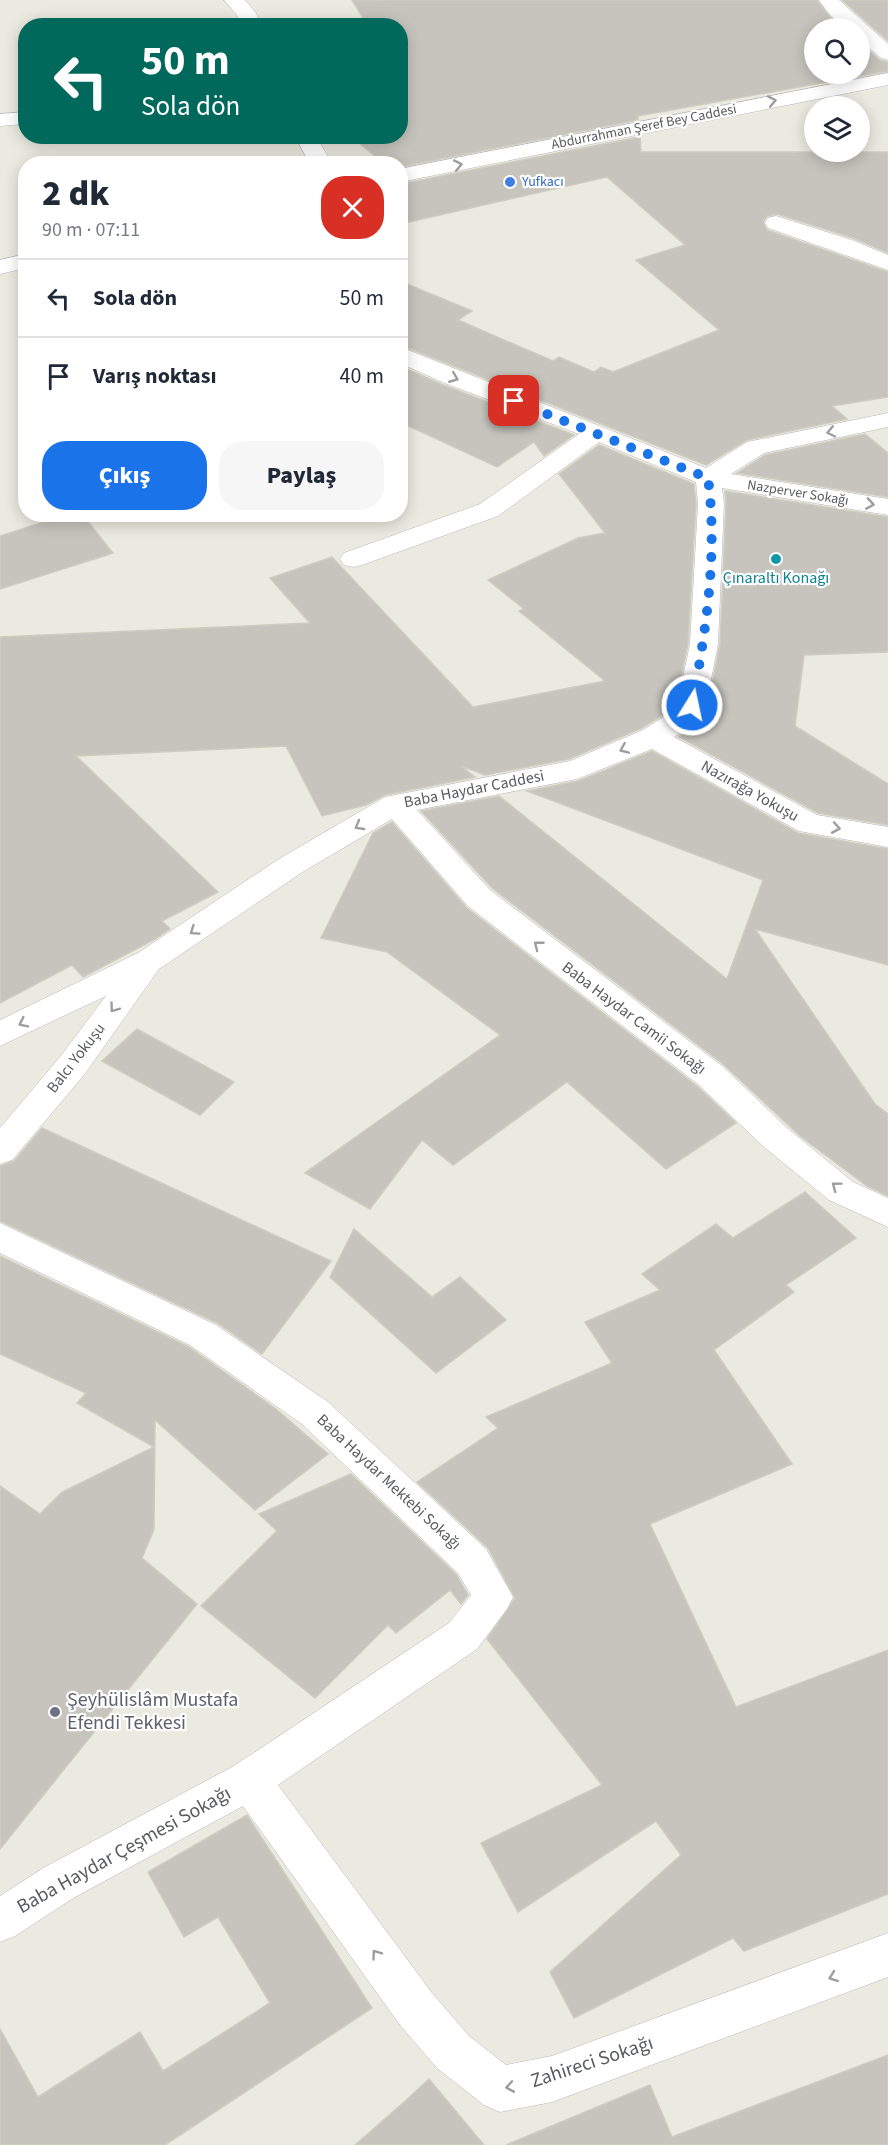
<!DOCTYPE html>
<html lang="tr">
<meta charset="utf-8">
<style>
body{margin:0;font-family:"Source Sans 3",sans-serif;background:#f6f6f7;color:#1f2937;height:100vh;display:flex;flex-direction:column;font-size:22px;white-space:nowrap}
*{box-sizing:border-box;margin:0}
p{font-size:20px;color:#747a83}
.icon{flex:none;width:33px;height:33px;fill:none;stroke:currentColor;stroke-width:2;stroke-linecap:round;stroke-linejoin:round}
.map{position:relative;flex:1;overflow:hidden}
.panel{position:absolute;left:18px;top:156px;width:390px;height:366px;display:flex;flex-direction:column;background:#fff;border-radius:24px;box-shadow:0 3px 15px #0003}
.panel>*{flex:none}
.banner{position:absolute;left:18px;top:18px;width:390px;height:126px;border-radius:24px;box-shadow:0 3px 15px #0003;background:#00695c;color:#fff;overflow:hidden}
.buttons{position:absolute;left:804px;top:18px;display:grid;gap:12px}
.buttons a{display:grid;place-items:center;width:66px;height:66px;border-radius:50%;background:#fff;box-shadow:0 3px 15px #0003;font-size:30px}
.pin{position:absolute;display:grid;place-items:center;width:51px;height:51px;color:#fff;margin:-26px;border-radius:12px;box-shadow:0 3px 9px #0006}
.me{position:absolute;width:66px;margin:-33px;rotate:10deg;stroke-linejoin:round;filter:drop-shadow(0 0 4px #0008)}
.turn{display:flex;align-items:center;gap:21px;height:126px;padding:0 24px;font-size:27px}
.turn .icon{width:78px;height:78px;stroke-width:2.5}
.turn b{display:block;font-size:42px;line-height:51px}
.round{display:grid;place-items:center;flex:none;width:63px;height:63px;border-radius:24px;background:#f6f6f7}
.summary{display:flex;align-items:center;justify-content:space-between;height:102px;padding:0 24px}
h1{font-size:36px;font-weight:800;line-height:45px}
.button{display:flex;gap:12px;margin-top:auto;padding:12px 24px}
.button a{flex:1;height:69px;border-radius:24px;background:#1a73e8;color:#fff;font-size:24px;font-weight:800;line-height:69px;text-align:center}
.button a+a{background:#f6f6f7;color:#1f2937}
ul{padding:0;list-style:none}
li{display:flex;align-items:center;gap:18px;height:78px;padding:0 24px;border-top:2px solid #e0e1e3}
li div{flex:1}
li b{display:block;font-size:22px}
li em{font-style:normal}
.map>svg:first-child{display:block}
.building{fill:#c6c4bd;stroke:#cfccbf;stroke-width:1.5}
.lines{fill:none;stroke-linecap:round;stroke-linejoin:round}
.minor-casing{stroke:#b6b7bc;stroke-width:1}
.minor{fill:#fff;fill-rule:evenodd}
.oneway{stroke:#9b9da0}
.route{stroke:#1a73e8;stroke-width:10;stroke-dasharray:0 18}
.shop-dot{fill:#3f7fe0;stroke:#fff;stroke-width:2}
.culture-dot{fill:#0f9aa8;stroke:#fff;stroke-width:2}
.worship-dot{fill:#6b7280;stroke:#fff;stroke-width:2}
.labels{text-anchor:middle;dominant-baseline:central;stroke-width:4.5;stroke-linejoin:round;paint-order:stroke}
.far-street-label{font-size:14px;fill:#595b60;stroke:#fff}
.far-shop-label{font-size:14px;fill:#366cbe;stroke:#fff;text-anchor:start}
.culture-label{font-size:16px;fill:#0d838f;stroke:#fff}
.street-label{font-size:16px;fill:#595b60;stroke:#fff}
.near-worship-label{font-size:20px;fill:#5b616d;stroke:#fff;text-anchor:start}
.near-street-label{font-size:20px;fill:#595b60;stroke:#fff}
</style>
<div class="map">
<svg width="888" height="2145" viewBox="0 0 888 2145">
<rect width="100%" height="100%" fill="#ebeae0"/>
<!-- building -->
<g class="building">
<polygon points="352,0 817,0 830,17 848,28 814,28 814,74 860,74 860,43 880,60 888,62 888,71 638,116 638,120 400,167 400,164 384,164 351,136 400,136 400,26 368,26"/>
<polygon points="842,0 888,0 888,41"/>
<polygon points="640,137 641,152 888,152 888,253 853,238 777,214 767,216 763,222 767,230 888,272 888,397 832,406 847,419 747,440 706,465 400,345 400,281 472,311 458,320 553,361 559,357 594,372 601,367 613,372 719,330 636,260 685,245 607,177 400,224 400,184"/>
<polygon points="400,366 441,384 574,435 544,456 534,442 497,467 400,422"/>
<polygon points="865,434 888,453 888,497 737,473 765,455"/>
<polygon points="599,445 694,484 696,504 688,644 676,701 663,715 642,728 569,759 485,775 461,766 475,777 385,795 366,805 322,816 286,746 76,756 218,892 162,921 170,929 155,939 83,977 72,965 0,1003 0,637 310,623 270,578 332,557 473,707 605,681 519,611 524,609 488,580 578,538 605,533 559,474"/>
<polygon points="725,491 888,517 888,652 804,655 795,726 888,784 888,825 818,813 679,737 686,732 708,705 720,644 726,504"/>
<polygon points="68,514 82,514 113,553 0,589 0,536"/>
<polygon points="652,751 798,833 888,849 888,965 755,929 875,1104 888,1114 888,1196 867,1186 800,1136 723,1064 492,888 421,811 499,796 727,979 763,880 527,791 578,781"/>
<polygon points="392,822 467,908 697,1086 736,1123 666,1169 567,1082 453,1165 422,1140 370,1209 305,1173 500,1035 387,952 321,938 373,833"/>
<polygon points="137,1029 234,1082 200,1115 102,1061"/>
<polygon points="42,1128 331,1261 262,1354 217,1323 0,1221 0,1166 14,1161"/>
<polygon points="805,1192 856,1238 786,1285 794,1292 714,1350 792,1464 650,1524 736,1707 888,1650 888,1894 744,1951 733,1938 574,2018 550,1972 681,1855 656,1821 518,1912 481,1843 602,1785 487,1639 515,1598 488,1548 417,1482 498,1428 486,1417 612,1363 585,1322 660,1290 642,1274 716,1224 733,1238"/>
<polygon points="354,1229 432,1297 460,1277 506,1320 436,1373 330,1277"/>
<polygon points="0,1256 189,1347 276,1409 328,1454 255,1510 155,1420 154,1529 142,1558 197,1604 0,1849 0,1486 40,1514 62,1492 154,1447 77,1403 86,1393 0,1354"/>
<polygon points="351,1474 456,1574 468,1595 461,1604 450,1590 396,1633 388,1625 315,1698 201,1606 277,1531 259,1514"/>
<polygon points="247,1815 372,2008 165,2145 0,2145 0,2029 38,2097 140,2032 163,2071 270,2003 218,1917 184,1937 148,1872"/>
<polygon points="888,2055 888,2145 506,2145 650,2085 672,2137"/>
<polygon points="429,2079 484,2145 355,2145 403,2103"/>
</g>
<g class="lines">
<defs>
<g id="minor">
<polygon points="224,0 245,0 256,13 261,26 241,26 237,15"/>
<path d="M819 0H839L888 44V60L881 58 860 40V28C840 28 830 16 819 0Z"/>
<polygon points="888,73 888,85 400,182 400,169"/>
<polygon points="26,112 26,124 0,126 0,114"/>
<polygon points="295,136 316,136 332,164 310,164"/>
<polygon points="776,216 852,240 888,255 888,270 768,228 765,223 768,218"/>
<polygon points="26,254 26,268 0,274 0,260"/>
<polygon points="400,347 706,468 747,442 888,413 888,427 764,453 731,474 888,499 888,515 722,488 724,504 718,644 706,705 684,731 674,737 817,815 888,827 888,847 799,831 652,749 577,779 417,810 490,890 722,1066 787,1128 853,1182 888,1198 888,1227 829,1200 763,1146 698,1084 468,906 392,819 301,873 159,969 84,1075 12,1160 0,1164 0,1128 60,1057 106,996 0,1046 0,1020 138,953 279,859 385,797 570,761 643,730 664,717 678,702 690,644 698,504 696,482 599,442 498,516 362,565 353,567 344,565 340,559 344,553 480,504 579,434 442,382 400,363"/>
<polygon points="0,1223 216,1325 328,1402 486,1549 513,1597 507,1609 477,1649 278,1785 432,1993 469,2036 506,2065 552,2056 888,1933 888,1977 552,2102 500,2112 484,2105 437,2068 400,2025 243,1806 75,1897 15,1936 0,1942 0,1896 45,1867 234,1766 449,1623 471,1595 458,1573 302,1424 190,1345 0,1253"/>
</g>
</defs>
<!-- minor casing -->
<use href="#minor" class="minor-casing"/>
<!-- minor -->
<use href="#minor" class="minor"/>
</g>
<!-- one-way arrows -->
<defs><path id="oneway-chevron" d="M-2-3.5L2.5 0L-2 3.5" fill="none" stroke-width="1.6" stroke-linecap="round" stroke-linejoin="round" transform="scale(1.5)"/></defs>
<g class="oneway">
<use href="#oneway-chevron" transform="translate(772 101) rotate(-11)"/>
<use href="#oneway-chevron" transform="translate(458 165) rotate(-11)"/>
<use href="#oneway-chevron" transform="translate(454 378) rotate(22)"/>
<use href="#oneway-chevron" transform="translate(831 432) rotate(168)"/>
<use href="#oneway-chevron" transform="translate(870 504) rotate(9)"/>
<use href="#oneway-chevron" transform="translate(624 749) rotate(157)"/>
<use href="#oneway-chevron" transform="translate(359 826) rotate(150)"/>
<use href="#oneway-chevron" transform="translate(836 828) rotate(10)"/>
<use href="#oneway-chevron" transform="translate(194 931) rotate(146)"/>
<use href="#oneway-chevron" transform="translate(538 945) rotate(-142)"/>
<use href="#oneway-chevron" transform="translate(114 1008) rotate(126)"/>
<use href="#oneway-chevron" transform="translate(23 1023) rotate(154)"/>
<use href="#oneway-chevron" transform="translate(836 1186) rotate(-143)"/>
<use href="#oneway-chevron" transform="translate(376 1954) rotate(-126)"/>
<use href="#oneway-chevron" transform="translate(833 1977) rotate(160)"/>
<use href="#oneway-chevron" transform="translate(510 2087) rotate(170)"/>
</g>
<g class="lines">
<!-- route -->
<path class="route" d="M514 401 708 478C718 553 706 631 692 705"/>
</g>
<!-- markers -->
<circle class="shop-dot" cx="510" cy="182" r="6"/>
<circle class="culture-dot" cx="776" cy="559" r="6"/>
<circle class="worship-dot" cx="55" cy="1712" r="6"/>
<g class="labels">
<!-- far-street labels -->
<g class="far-street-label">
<text transform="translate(644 127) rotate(-11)">Abdurrahman Şeref Bey Caddesi</text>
<text transform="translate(798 493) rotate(9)">Nazperver Sokağı</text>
</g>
<!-- far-shop labels -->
<g class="far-shop-label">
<text x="522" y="182">Yufkacı</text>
</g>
<!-- culture labels -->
<g class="culture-label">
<text x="776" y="578">Çınaraltı Konağı</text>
</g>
<!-- street labels -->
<g class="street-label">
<text transform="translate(474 789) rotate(-11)">Baba Haydar Caddesi</text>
<text transform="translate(750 791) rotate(29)">Nazırağa Yokuşu</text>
<text transform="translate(634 1018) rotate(37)">Baba Haydar Camii Sokağı</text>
<text transform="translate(76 1058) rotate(-52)">Balcı Yokuşu</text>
<text transform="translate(389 1482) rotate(43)">Baba Haydar Mektebi Sokağı</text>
</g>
<!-- near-worship labels -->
<g class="near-worship-label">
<text x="67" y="1700">Şeyhülislâm Mustafa<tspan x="67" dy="23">Efendi Tekkesi</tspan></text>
</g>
<!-- near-street labels -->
<g class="near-street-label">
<text transform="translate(124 1850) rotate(-29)">Baba Haydar Çeşmesi Sokağı</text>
<text transform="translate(592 2062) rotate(-18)">Zahireci Sokağı</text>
</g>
</g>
</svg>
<div class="buttons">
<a><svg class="icon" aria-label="search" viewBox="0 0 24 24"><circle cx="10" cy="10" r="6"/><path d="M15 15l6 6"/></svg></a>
<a><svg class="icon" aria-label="layers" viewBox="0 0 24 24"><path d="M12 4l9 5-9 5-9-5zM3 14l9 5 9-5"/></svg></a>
</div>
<div class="pin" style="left:514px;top:401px;background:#d93025"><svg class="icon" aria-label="arrive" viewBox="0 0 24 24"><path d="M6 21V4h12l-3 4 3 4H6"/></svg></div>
<svg class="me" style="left:692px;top:705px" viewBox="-20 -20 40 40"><circle r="17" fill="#1a73e8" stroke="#fff" stroke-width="3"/><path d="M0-11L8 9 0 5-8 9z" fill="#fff"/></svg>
<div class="banner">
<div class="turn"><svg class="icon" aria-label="left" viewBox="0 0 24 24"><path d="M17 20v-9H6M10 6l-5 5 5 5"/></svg><div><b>50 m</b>Sola dön</div></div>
</div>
<section class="panel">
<div class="summary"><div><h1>2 dk</h1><p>90 m · 07:11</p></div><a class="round" style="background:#d93025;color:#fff"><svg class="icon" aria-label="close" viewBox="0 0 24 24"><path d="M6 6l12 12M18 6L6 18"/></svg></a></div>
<ul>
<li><svg class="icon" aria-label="left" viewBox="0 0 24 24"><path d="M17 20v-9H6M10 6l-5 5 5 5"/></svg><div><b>Sola dön</b></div><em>50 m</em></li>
<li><svg class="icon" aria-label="arrive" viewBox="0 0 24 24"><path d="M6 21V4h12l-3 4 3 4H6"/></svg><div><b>Varış noktası</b></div><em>40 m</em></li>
</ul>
<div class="button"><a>Çıkış</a><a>Paylaş</a></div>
</section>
</div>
